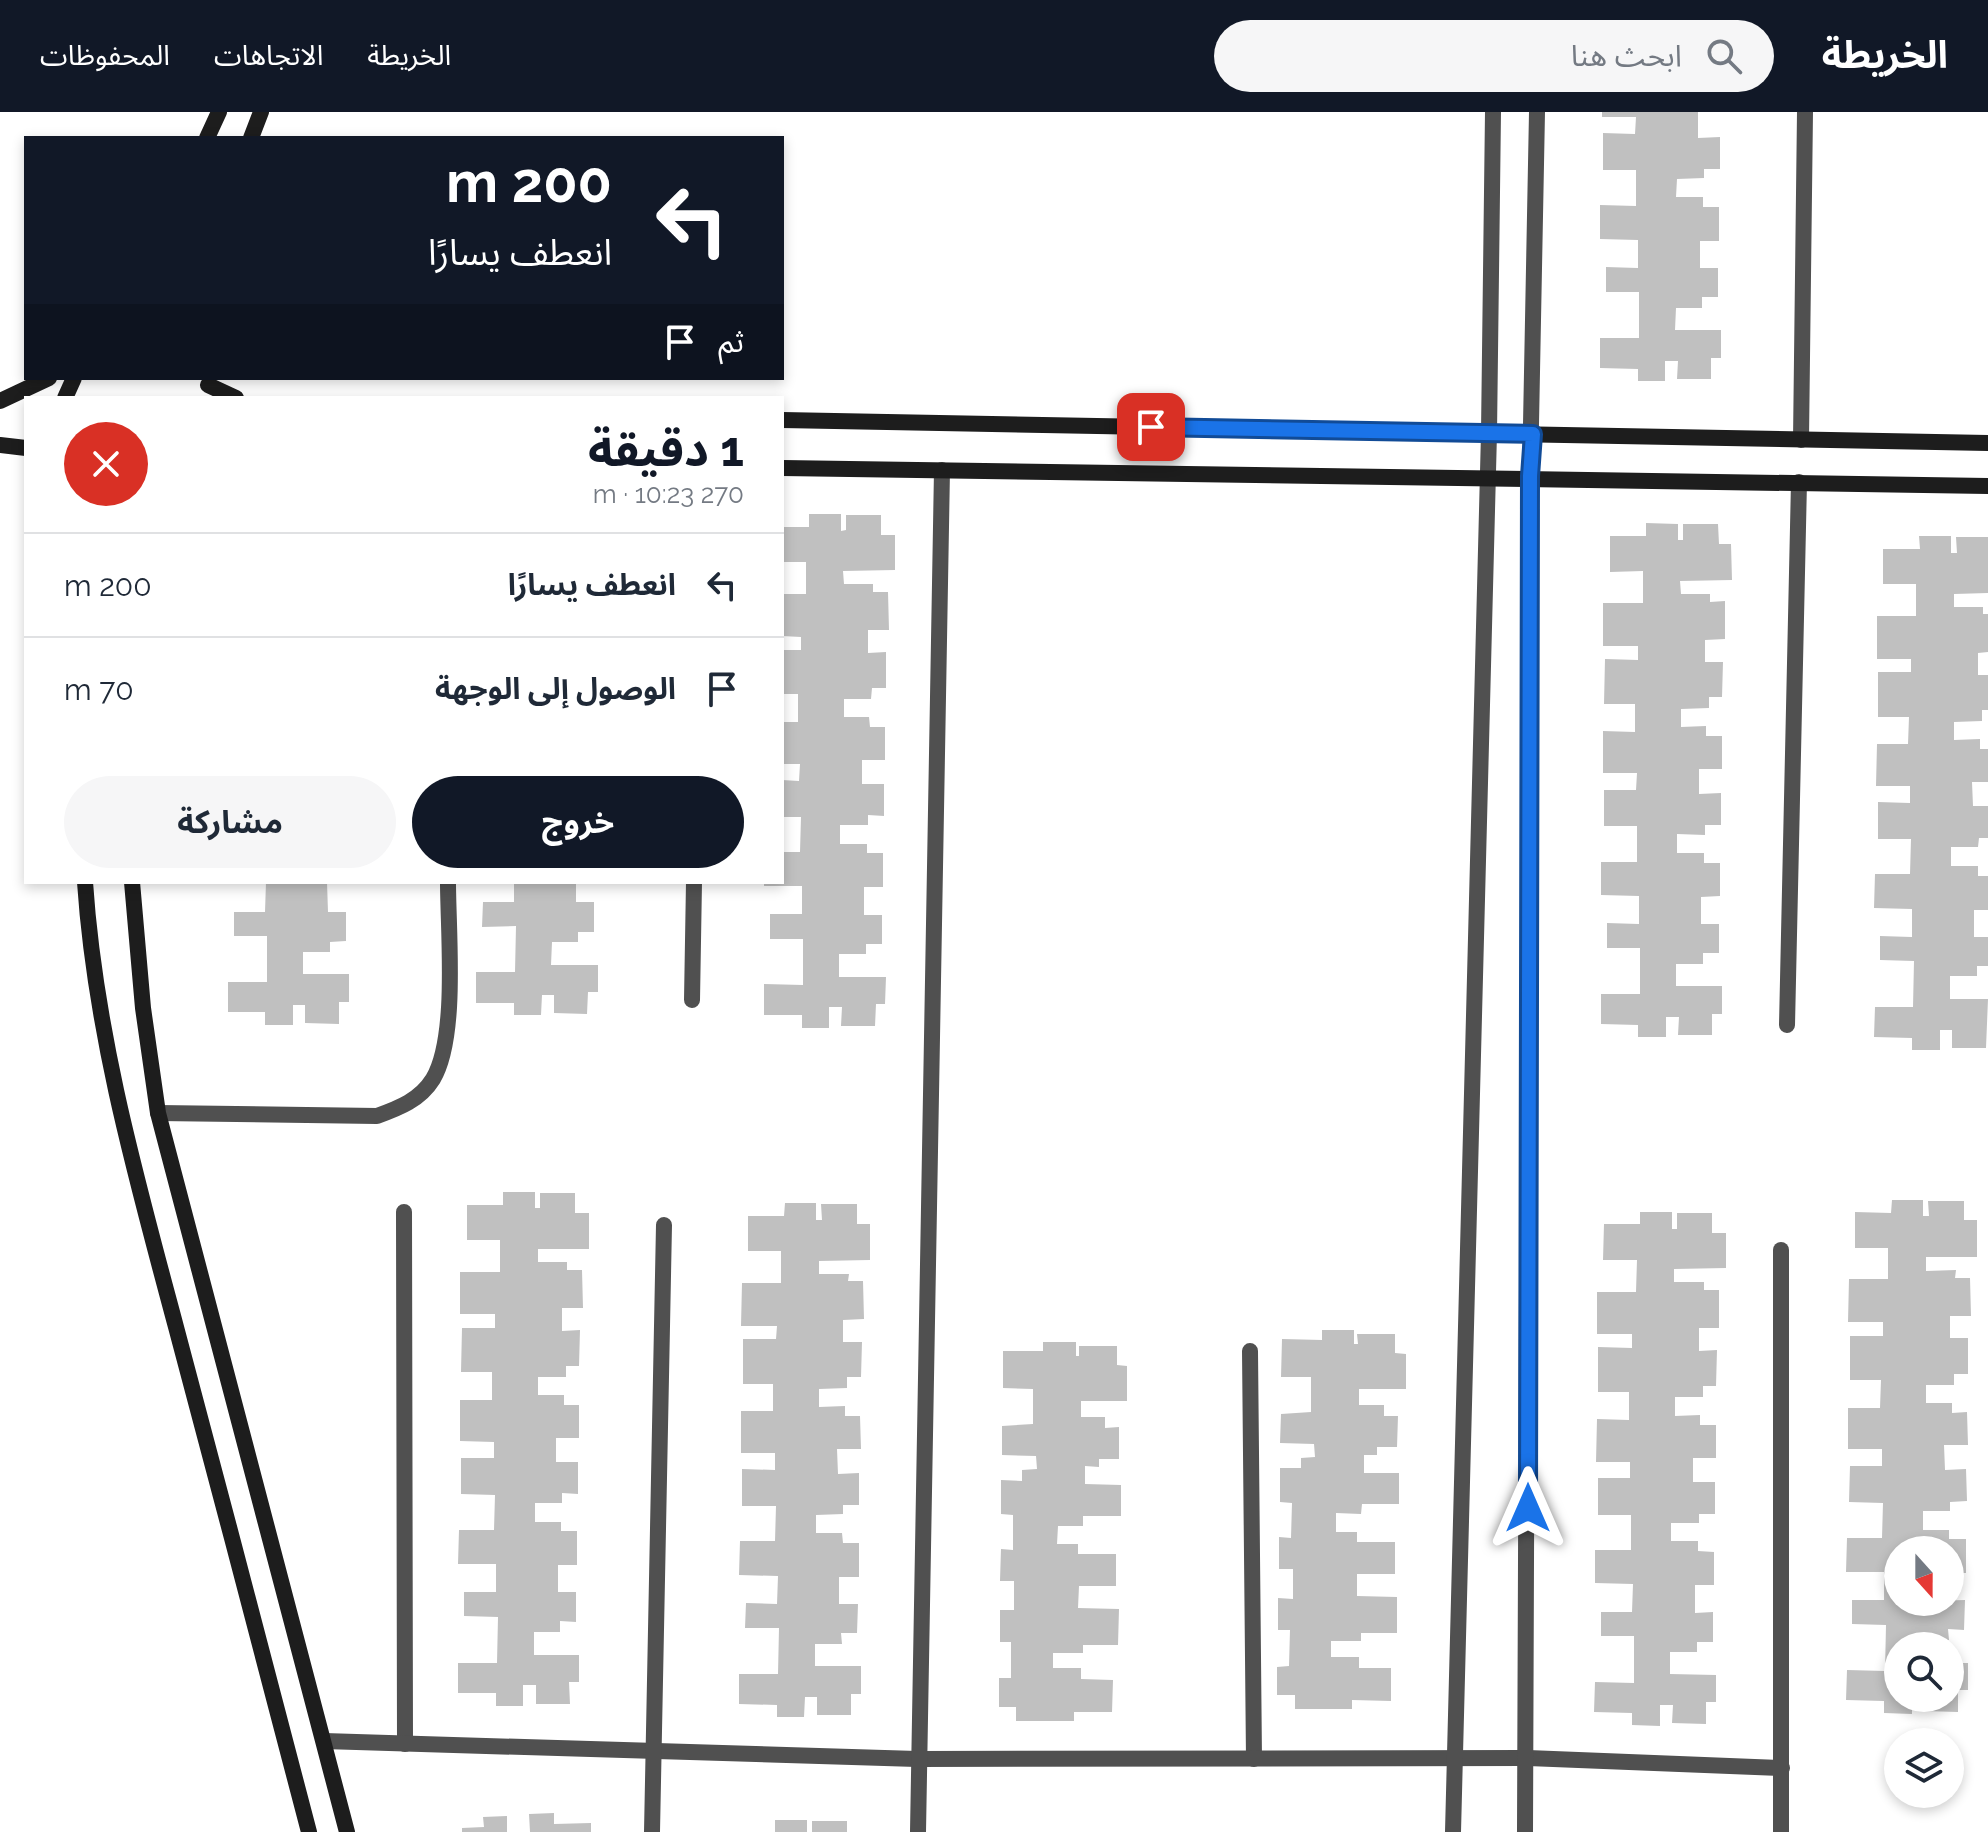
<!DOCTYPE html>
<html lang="ar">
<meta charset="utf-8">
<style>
body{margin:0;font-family:Raleway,"Noto Sans Arabic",sans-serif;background:#f6f6f7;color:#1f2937;direction:rtl;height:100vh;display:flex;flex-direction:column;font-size:30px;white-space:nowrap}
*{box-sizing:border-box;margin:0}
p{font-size:26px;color:#747a83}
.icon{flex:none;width:44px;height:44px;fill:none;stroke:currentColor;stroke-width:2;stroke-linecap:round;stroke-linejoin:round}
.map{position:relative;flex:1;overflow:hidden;direction:ltr}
.sheet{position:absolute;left:24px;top:284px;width:760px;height:488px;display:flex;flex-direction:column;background:#fff;border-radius:0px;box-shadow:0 4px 12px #0003;direction:rtl}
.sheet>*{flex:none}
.guide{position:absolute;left:24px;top:24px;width:760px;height:244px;border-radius:0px;box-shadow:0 4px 12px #0003;direction:rtl;background:#111827;color:#fff;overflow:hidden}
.needle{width:52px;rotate:159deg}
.buttons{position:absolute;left:1884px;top:1424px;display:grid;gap:16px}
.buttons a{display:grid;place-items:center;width:80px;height:80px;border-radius:50%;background:#fff;box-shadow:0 4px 12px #0003;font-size:40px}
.pin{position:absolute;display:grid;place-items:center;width:68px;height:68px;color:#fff;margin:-34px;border-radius:16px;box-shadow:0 4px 12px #0006}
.me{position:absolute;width:88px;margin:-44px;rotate:0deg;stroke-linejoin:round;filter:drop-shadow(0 0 6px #0008)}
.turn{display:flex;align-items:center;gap:28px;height:168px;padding:0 40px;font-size:36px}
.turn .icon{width:104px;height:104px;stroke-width:2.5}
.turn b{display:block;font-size:56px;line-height:68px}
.then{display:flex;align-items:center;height:76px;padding:0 40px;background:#0003;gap:16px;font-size:30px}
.round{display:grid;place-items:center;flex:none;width:84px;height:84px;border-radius:42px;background:#f6f6f7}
.summary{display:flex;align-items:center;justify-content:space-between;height:136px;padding:0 40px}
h1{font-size:48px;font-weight:700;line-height:60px;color:#111827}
.action{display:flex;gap:16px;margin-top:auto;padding:16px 40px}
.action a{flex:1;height:92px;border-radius:48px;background:#111827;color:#fff;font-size:32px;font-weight:700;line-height:92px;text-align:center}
.action a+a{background:#f6f6f7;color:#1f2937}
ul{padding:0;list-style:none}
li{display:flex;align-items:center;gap:24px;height:104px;padding:0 40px;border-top:2px solid #e0e1e3}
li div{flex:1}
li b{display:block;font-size:30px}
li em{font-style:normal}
header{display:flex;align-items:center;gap:48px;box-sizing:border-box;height:112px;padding:0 40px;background:#111827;color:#fff}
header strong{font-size:38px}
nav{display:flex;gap:44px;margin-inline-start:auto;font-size:28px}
.search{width:560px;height:72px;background:#f6f6f7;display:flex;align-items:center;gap:20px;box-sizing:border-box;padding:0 28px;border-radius:44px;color:#747a83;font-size:30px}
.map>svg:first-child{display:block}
.building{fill:#c0c0c0}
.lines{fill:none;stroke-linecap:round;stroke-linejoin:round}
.street{stroke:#505050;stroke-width:16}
.secondary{stroke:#1d1d1d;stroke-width:16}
.route-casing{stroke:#114b97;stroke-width:20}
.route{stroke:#1a73e8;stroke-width:14}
</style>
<header>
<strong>الخريطة</strong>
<div class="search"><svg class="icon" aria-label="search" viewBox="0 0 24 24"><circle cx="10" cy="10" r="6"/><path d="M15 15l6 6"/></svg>ابحث هنا</div>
<nav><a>الخريطة</a><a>الاتجاهات</a><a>المحفوظات</a></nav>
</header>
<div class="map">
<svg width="1988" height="1720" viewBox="0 0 1988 1720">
<rect width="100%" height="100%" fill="#fff"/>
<!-- building -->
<g class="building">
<polygon points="1602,0 1698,0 1698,26 1720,25 1720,57 1704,57 1704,66 1677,67 1676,85 1703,85 1703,95 1719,95 1719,129 1700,129 1700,156 1718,156 1718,185 1702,185 1702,196 1676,196 1675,218 1721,218 1721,246 1711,246 1711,267 1677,267 1678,249 1665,249 1665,269 1638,269 1638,257 1600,256 1600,226 1639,226 1639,180 1606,180 1606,155 1638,156 1638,128 1600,127 1600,93 1636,94 1636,58 1603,58 1603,21 1635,22 1636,5 1602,5"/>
<polygon points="809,402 841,402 841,419 846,418 846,403 881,403 881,423 895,423 895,458 843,459 844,472 873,472 873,480 888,480 889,518 868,518 868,541 886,540 886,576 872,576 871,587 844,587 844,605 869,605 870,615 885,615 885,648 862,648 862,672 884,672 884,704 868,703 868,713 840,713 840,732 867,732 867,741 883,741 883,775 864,775 864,803 882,803 882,832 866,832 866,842 839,842 839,865 886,865 885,892 876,892 875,914 841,914 842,895 829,895 829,916 802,916 802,903 764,903 764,872 803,873 803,827 770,827 770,802 802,802 802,774 764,774 764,770 782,770 782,740 800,740 801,705 782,705 782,668 799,669 800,652 782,652 782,610 798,610 798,582 782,582 782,538 801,538 801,525 782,524 782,482 806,482 806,450 782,450 782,415 809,415"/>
<polygon points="1646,411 1678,412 1678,428 1683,428 1683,412 1718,412 1719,432 1731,432 1732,468 1680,469 1681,482 1710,482 1710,490 1725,489 1725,527 1705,528 1705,550 1723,550 1722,585 1709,585 1709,596 1681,597 1681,615 1706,614 1706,624 1722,624 1722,657 1699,657 1699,682 1721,681 1721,713 1705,713 1705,723 1677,722 1677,741 1704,741 1704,751 1720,751 1720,784 1701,785 1701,812 1719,812 1719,841 1703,841 1703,852 1676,852 1676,874 1722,874 1722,902 1712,902 1712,923 1678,923 1679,905 1666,905 1666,925 1638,925 1638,913 1601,912 1601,882 1640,882 1640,836 1607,836 1607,811 1639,812 1639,784 1601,783 1601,750 1637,750 1637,714 1604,714 1604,678 1636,678 1637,661 1603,661 1603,619 1635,620 1635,592 1604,592 1605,547 1638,548 1638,534 1603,534 1603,491 1643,491 1643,459 1610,460 1610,424 1646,424"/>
<polygon points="1919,424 1951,424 1951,441 1957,441 1956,425 1988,425 1988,481 1954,482 1954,495 1983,495 1983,502 1988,502 1988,540 1978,541 1978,563 1988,563 1988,598 1982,598 1982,609 1954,610 1954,628 1980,627 1980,637 1988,637 1988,670 1972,670 1973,694 1988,694 1988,726 1979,726 1978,735 1951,735 1951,754 1978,754 1978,764 1988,764 1988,798 1974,798 1974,825 1988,825 1988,854 1977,854 1977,864 1950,864 1950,887 1988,887 1986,936 1952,936 1952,918 1940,918 1940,938 1912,938 1912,926 1874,925 1875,895 1913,895 1914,849 1880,848 1880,824 1912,825 1912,797 1874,796 1875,762 1910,762 1911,727 1878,727 1878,690 1910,691 1910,674 1876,674 1877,632 1908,632 1909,605 1878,605 1878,560 1911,560 1911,547 1877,547 1877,504 1916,504 1916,472 1883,472 1883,437 1920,437"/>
<polygon points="266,770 327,770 328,800 346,800 346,829 330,830 330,840 303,840 303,862 349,862 349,890 339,890 339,912 305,911 305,893 293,893 293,913 265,913 265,900 228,900 228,870 267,870 267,824 234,824 234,800 265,800"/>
<polygon points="514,770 576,770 576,790 594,790 594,820 578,820 578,830 552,830 551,853 598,853 598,880 588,880 587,902 554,901 554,883 542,883 541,903 514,903 514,891 476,891 476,860 515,860 516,814 482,815 483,790 514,790"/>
<polygon points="503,1080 535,1080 535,1096 540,1096 540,1081 575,1081 575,1101 589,1101 589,1137 538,1137 538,1150 567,1150 567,1158 582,1158 583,1196 562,1196 562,1219 580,1218 579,1254 566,1254 566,1265 538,1265 538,1283 564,1283 564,1293 579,1293 579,1326 556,1326 556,1350 578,1350 578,1382 562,1381 562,1391 535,1391 535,1410 561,1410 561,1419 577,1419 577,1453 558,1453 558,1480 576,1480 576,1510 560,1509 560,1520 534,1520 534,1543 579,1543 579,1570 569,1570 570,1592 536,1592 536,1573 523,1573 523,1594 496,1594 496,1581 458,1581 458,1551 497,1551 498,1505 464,1504 464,1480 496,1480 496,1452 458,1452 459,1418 494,1418 495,1383 461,1382 461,1346 494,1346 494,1330 460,1329 460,1288 492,1288 492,1260 461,1260 462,1216 495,1216 495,1202 460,1202 460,1160 500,1160 500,1128 467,1128 467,1093 503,1093"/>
<polygon points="1892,1088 1923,1088 1923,1104 1929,1104 1928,1089 1964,1089 1964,1108 1977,1108 1977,1145 1926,1145 1926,1159 1956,1158 1955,1166 1970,1166 1971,1204 1950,1204 1950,1226 1968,1226 1968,1262 1954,1262 1954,1273 1926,1273 1926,1291 1952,1291 1952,1301 1967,1300 1968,1333 1944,1333 1945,1358 1966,1357 1967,1389 1950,1390 1950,1399 1923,1399 1923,1418 1949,1418 1949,1427 1966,1427 1966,1461 1950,1461 1950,1438 1898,1438 1898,1490 1965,1488 1964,1518 1948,1517 1949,1528 1922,1528 1922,1534 1898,1534 1898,1586 1912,1586 1912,1602 1884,1601 1884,1589 1846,1588 1847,1558 1885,1559 1886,1513 1852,1512 1852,1488 1884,1488 1884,1460 1846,1460 1847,1426 1882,1426 1883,1391 1849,1390 1850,1354 1882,1354 1882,1337 1848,1337 1848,1296 1880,1296 1881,1268 1850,1268 1850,1224 1883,1224 1883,1210 1848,1210 1849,1167 1888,1167 1888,1136 1855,1136 1855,1100 1891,1101"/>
<polygon points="785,1091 816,1091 816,1108 822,1108 821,1092 857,1092 857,1112 870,1112 870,1148 819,1149 819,1162 849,1162 848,1169 863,1169 864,1207 843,1208 843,1230 862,1230 861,1265 847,1265 847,1276 819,1277 819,1295 845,1294 845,1304 860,1304 861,1337 837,1337 838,1362 859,1361 859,1393 843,1393 843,1402 816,1403 816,1421 842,1421 843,1431 859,1431 859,1465 839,1465 839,1492 858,1492 857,1521 841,1521 842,1532 815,1532 815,1554 861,1554 861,1582 851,1582 851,1603 817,1603 817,1585 805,1585 804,1605 777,1605 777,1593 739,1592 739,1562 778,1562 779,1516 745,1516 746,1491 777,1492 778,1464 739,1463 740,1429 775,1429 776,1394 742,1394 742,1357 775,1358 775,1341 741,1341 741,1299 773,1299 773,1272 743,1272 743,1227 776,1227 777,1214 741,1214 742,1171 781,1171 781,1139 748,1139 748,1104 784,1104"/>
<polygon points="1640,1100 1672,1100 1672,1117 1677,1117 1677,1101 1712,1101 1712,1121 1726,1121 1726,1156 1674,1157 1674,1170 1704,1170 1704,1178 1719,1178 1719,1216 1699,1216 1699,1239 1717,1238 1716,1274 1703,1274 1703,1285 1675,1285 1675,1304 1700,1303 1700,1313 1716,1313 1716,1346 1693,1346 1693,1370 1715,1370 1715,1402 1699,1402 1699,1411 1671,1411 1671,1429 1698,1429 1698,1439 1714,1440 1714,1473 1695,1473 1695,1501 1713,1500 1713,1530 1697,1530 1697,1540 1670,1540 1670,1562 1716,1563 1716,1590 1706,1590 1706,1612 1672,1611 1673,1593 1660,1593 1660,1614 1632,1613 1632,1601 1594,1600 1595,1570 1634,1571 1634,1524 1601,1524 1601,1500 1632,1500 1633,1472 1595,1471 1595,1438 1631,1438 1631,1403 1598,1403 1598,1366 1630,1366 1630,1350 1596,1350 1597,1307 1629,1308 1629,1280 1598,1280 1598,1235 1632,1236 1632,1222 1597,1222 1597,1180 1636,1180 1637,1148 1603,1148 1604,1112 1640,1112"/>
<polygon points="1322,1218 1354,1218 1354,1232 1358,1232 1357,1222 1395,1222 1395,1241 1406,1242 1406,1277 1359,1277 1359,1293 1384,1293 1384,1304 1398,1304 1397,1335 1377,1335 1377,1343 1364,1343 1364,1361 1399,1361 1399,1392 1362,1392 1361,1402 1336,1401 1336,1420 1357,1420 1357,1430 1395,1430 1395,1462 1357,1462 1357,1484 1397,1485 1397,1521 1361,1521 1361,1529 1331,1529 1331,1545 1359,1545 1359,1556 1391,1556 1391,1589 1352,1588 1352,1597 1295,1597 1295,1583 1277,1583 1277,1555 1289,1554 1290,1518 1278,1518 1278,1486 1293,1487 1293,1457 1279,1457 1279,1425 1291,1426 1292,1391 1280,1390 1280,1356 1301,1356 1301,1346 1315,1345 1314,1332 1280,1331 1281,1302 1311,1300 1311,1265 1281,1265 1282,1227 1322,1228"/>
<polygon points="1043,1230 1076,1230 1076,1244 1079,1244 1079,1234 1117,1234 1117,1253 1127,1254 1127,1289 1081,1289 1081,1305 1105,1305 1105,1316 1119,1315 1119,1347 1099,1347 1099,1355 1085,1354 1085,1372 1121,1373 1121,1404 1083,1404 1083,1414 1058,1414 1057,1432 1078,1432 1078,1442 1116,1442 1116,1474 1079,1474 1078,1496 1119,1497 1118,1533 1083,1533 1083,1541 1053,1541 1053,1556 1081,1556 1081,1567 1113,1568 1112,1600 1074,1600 1074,1609 1016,1609 1016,1595 999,1595 999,1566 1011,1566 1011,1530 1000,1530 1000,1498 1014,1498 1014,1469 1000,1469 1001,1437 1013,1438 1013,1403 1001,1402 1001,1368 1022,1369 1022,1358 1037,1357 1036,1344 1002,1343 1002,1314 1033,1312 1033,1277 1003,1276 1003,1239 1043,1239"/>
<polygon points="1950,1551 1968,1551 1968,1578 1958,1578 1958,1600 1924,1599 1924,1586 1950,1586"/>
<polygon points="554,1701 554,1712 591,1711 591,1720 530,1720 529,1702"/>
<polygon points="507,1704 507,1720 462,1720 462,1716 484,1715 483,1705"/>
<rect x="775" y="1708" width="32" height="12"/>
<rect x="812" y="1709" width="35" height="11"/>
</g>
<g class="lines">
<!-- street -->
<g class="street">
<polyline points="1801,328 1805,0"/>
<polyline points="692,888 694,770"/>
<polyline points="1787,913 1799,370"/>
<path d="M158 1001 377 1004C399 996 420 988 433 967 458 925 448 821 448 770"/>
<polyline points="404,1100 405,1632"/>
<polyline points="1250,1239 1254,1647"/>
<polyline points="324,1629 917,1647 1528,1646 1782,1656"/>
<polyline points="652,1720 664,1113"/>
<polyline points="918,1720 942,358"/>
<polyline points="1453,1720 1489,321 1493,0"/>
<polyline points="1525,1720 1530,364 1537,0"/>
<polyline points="1781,1720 1781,1138"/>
</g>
<!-- secondary -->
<g class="secondary">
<polyline points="207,26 219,0"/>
<polyline points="251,26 261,0"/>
<polyline points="208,273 236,286"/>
<polyline points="65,286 74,266"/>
<polyline points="0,289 49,266"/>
<polyline points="782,308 1988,331"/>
<polyline points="0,333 26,336"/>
<polyline points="782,356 1988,374"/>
<path d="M85 770C95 921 137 1069 176 1215 221 1383 265 1552 309 1720"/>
<polyline points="132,770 143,896 158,1001 347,1720"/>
</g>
</g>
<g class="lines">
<defs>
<polyline id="route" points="1151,315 1533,322 1530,364 1528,1396"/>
</defs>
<!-- route casing -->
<use href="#route" class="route-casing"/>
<!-- route -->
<use href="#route" class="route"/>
</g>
</svg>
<div class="buttons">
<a><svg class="needle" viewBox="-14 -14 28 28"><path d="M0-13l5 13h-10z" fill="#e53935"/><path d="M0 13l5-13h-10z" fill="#747a83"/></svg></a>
<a><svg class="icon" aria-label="search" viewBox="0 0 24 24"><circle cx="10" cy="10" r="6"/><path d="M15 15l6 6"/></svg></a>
<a><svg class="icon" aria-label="layers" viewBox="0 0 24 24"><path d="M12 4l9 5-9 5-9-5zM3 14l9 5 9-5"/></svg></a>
</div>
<div class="pin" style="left:1151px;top:315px;background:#d93025"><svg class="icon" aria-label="arrive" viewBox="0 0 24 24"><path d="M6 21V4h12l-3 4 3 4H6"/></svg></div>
<svg class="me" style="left:1528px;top:1396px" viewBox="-20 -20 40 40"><path d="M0-17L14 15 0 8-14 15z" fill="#1a73e8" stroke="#fff" stroke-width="4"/></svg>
<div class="guide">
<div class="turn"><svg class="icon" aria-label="left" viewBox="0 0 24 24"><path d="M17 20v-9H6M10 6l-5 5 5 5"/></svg><div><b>200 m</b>انعطف يسارًا</div></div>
<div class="then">ثم<svg class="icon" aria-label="arrive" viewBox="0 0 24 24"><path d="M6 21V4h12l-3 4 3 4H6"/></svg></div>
</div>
<section class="sheet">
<div class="summary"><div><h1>1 دقيقة</h1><p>270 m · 10:23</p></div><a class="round" style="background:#d93025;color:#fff"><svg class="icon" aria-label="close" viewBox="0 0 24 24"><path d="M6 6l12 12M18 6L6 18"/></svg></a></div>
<ul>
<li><svg class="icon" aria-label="left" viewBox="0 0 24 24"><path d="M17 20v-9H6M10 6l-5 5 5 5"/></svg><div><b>انعطف يسارًا</b></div><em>200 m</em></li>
<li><svg class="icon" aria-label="arrive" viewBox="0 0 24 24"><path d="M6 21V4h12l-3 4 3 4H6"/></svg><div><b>الوصول إلى الوجهة</b></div><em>70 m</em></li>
</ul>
<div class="action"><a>خروج</a><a>مشاركة</a></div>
</section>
</div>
